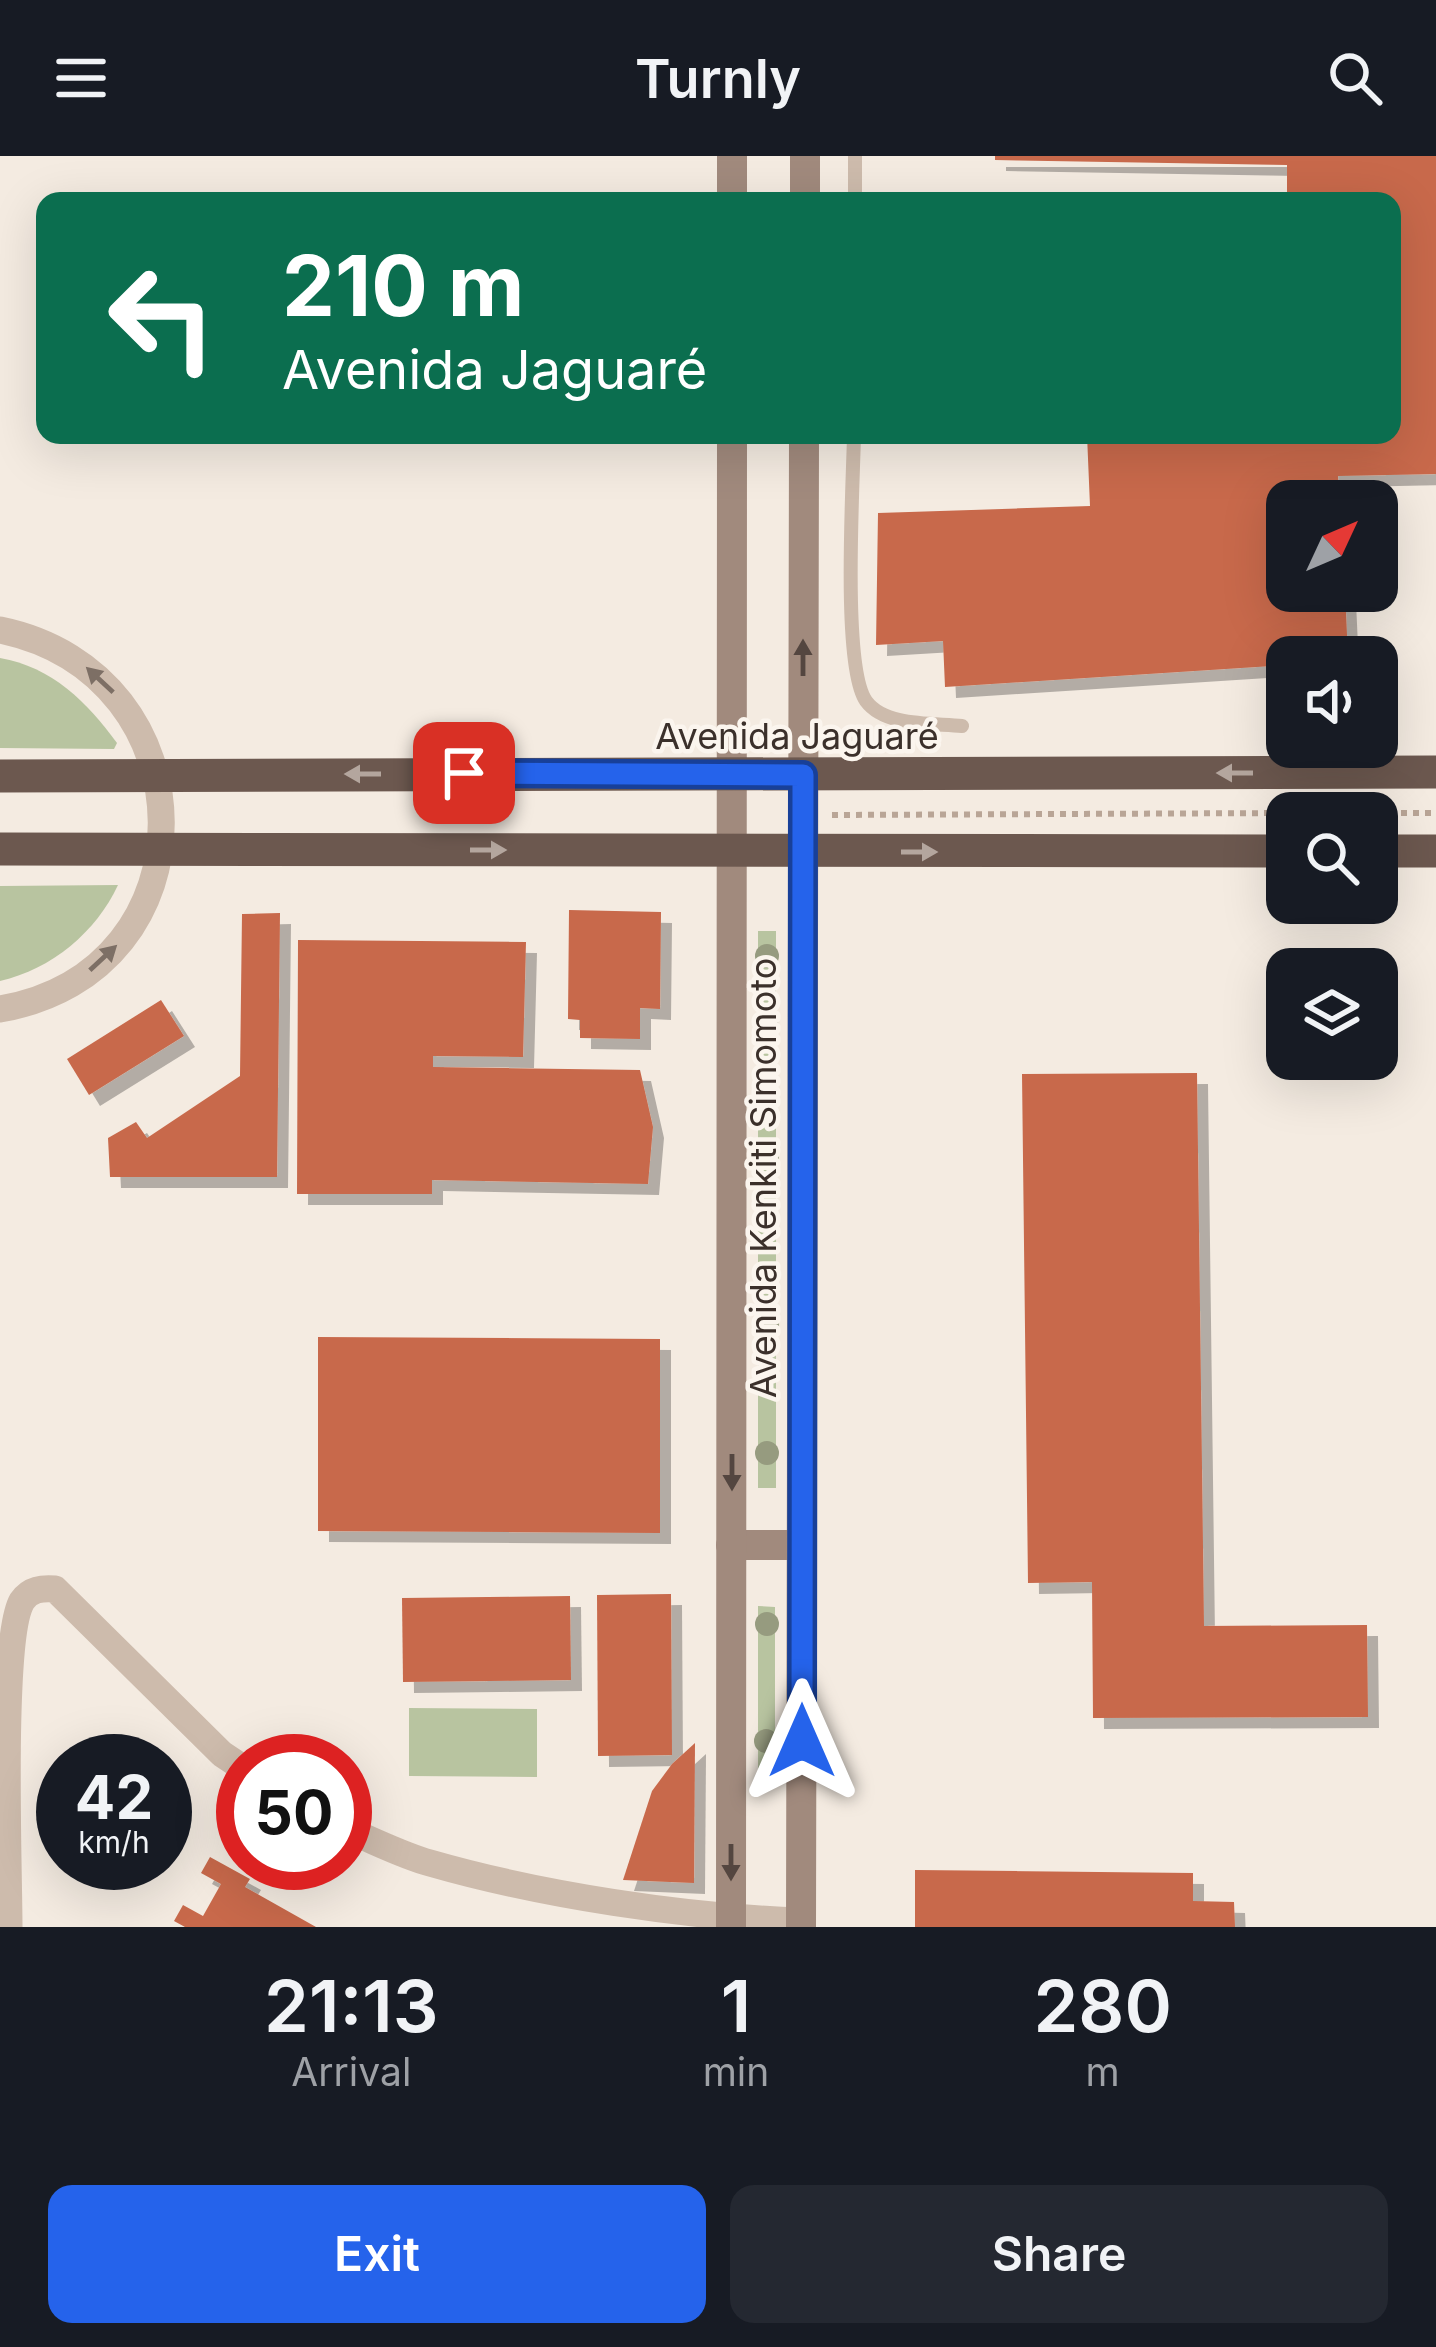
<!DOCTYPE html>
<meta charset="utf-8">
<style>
body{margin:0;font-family:Inter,sans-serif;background:#242831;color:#f1f3f6;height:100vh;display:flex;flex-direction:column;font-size:45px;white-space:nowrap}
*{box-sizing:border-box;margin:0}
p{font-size:39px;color:#9ea1a6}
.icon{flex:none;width:66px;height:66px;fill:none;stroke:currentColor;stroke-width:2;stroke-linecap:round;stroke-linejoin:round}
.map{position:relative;height:1771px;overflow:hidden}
.details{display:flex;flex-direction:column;background:#171b24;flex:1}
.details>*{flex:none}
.top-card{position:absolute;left:36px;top:36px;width:1365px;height:252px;border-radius:24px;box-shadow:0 12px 48px #0002;background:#0b6e4f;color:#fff;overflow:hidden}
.needle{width:78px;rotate:46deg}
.fabs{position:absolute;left:1266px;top:324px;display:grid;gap:24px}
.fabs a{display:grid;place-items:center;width:132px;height:132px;border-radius:24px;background:#171b24;box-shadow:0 12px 48px #0002;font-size:60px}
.speed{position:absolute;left:36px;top:1578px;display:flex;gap:24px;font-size:60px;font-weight:700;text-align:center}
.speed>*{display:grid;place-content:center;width:156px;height:156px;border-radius:50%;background:#171b24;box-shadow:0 12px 48px #0002;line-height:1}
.speed small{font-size:30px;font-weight:400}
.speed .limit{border:18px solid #d22;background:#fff;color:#111}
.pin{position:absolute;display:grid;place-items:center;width:102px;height:102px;color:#fff;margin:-51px;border-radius:24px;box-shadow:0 6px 18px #0006}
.me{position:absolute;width:132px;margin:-66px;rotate:0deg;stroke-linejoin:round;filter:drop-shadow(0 0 9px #0008)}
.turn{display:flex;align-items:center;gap:42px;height:252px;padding:0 48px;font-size:54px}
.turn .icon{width:156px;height:156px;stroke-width:2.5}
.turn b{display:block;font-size:84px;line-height:102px}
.eta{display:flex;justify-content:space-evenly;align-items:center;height:204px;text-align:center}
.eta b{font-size:72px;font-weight:600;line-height:84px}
.primary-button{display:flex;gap:24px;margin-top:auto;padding:24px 48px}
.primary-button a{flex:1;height:138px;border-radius:24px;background:#2563eb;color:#fff;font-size:48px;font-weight:600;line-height:138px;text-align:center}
.primary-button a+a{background:#242831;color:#f1f3f6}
header{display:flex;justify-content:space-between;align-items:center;height:156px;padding:0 48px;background:#171b24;font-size:54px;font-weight:600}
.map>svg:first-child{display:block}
.green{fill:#b8c4a0}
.building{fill:#c8694b;filter:url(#shadow)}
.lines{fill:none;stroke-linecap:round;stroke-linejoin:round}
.path{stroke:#b9a596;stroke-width:6;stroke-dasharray:6 6;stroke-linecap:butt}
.service{stroke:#cdbbac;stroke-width:14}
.minor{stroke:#cdbbac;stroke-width:27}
.secondary{stroke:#a18a7d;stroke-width:30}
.trunk{stroke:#6c584f;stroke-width:33}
.tree{fill:#969b7f}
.oneway{fill:#544640}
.oneway2{fill:#7d6f65}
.oneway3{fill:#b4a69e}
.route-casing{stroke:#184099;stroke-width:30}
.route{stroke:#2563eb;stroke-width:21}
.labels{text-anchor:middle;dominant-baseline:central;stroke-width:9;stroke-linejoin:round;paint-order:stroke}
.street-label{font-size:36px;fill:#3b302b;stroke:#fbf5ee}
</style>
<header><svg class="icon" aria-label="menu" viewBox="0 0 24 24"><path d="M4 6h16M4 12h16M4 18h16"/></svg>Turnly<svg class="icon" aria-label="search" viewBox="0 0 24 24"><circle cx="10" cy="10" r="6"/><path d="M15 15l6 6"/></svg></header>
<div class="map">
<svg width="1436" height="1771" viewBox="0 0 1436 1771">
<defs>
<filter id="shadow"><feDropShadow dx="11" dy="11" stdDeviation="0" flood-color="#0004"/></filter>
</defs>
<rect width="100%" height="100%" fill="#f4ebe1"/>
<!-- green -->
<g class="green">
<path d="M0 502C52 511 87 546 117 587L114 593 0 592Z"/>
<path d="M118 729C96 776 52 813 0 825V730Z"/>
<rect x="758" y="775" width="18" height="557"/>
<polygon points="758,1450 775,1451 775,1630 758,1630"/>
<polygon points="409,1552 537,1553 537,1621 409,1620"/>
</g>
<!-- building -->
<g class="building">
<polygon points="995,0 1436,0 1436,318 1338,320 1339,345 1287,345 1287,435 1345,435 1348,501 1287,501 1287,509 945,531 943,485 876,489 878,357 1090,350 1087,279 1392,279 1392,45 1287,45 1287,9 995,4"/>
<polygon points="569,754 661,756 660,853 640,852 640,883 580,882 580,864 568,863"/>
<polygon points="280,757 277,1021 110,1021 108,982 136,966 147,982 240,920 242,758"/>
<polygon points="298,784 526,786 523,901 433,900 433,911 640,914 653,971 648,1028 432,1024 432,1038 297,1038"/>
<polygon points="161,844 184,880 89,939 67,903"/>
<polygon points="1197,917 1204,1470 1367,1469 1368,1561 1093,1562 1092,1426 1028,1427 1022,918"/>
<polygon points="318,1181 660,1183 660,1377 318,1375"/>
<polygon points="671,1438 672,1599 598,1600 597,1439"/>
<polygon points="570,1440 571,1524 403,1526 402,1442"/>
<polygon points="695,1587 694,1727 623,1724 652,1635 672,1608"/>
<polygon points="210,1701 250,1723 245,1731 316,1771 185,1771 174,1765 183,1749 203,1760 221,1728 201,1717"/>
<polygon points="915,1714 1193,1717 1193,1745 1234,1746 1235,1771 915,1771"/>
</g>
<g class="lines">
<!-- path -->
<g class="path">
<polyline points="1377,657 1436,657"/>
<polyline points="832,659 1287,657"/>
</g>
<!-- service -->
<g class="service">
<polyline points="855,45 855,0"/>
<path d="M854 279C853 330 842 511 866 545 885 571 933 567 962 570"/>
</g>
<!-- minor -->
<g class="minor">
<path d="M0 474C213 518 217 816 0 853"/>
<path d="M345 1673C373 1684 401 1699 430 1707 541 1739 686 1761 801 1765"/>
<path d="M9 1771C9 1714 0 1482 22 1445 30 1433 42 1432 55 1433L222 1598 243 1612"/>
</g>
<!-- secondary -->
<g class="secondary">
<polyline points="732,0 732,45"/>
<polyline points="805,45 805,0"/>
<polyline points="731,1389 802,1389"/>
<polyline points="731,1771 732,279"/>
<polyline points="801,1771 804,279"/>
</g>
<!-- trunk -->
<g class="trunk">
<polyline points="0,620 1436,616"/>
<polyline points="0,693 1287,695"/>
<polyline points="1377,695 1436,695"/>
</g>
</g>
<!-- trees -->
<g class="tree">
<circle cx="767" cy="800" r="12"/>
<circle cx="767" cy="871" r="12"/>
<circle cx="767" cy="1001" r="12"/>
<circle cx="767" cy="1170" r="12"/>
<circle cx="767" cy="1297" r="12"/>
<circle cx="767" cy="1468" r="12"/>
<circle cx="766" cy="1585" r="12"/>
</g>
<!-- one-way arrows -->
<defs><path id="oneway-solid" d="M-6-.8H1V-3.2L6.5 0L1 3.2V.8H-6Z" transform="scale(3)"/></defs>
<g class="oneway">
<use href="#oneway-solid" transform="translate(803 502) rotate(-90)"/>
<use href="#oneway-solid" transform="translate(732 1316) rotate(90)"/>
<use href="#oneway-solid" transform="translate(731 1706) rotate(90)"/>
</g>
<g class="oneway2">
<use href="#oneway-solid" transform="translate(100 524) rotate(-137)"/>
<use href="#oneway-solid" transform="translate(103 802) rotate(-43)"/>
</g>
<g class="oneway3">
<use href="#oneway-solid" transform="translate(1235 617) rotate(180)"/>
<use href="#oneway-solid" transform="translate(363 618) rotate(180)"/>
<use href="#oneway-solid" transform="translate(488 694)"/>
<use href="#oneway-solid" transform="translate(919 696)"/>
</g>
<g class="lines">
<defs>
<polyline id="route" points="464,617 803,619 802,1585"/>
</defs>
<!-- route casing -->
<use href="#route" class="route-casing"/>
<!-- route -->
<use href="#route" class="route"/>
</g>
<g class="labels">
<!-- street labels -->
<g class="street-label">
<text x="797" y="580">Avenida Jaguaré</text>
<text transform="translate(763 1022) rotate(-90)">Avenida Kenkiti Simomoto</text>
</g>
</g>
</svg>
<div class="fabs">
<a><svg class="needle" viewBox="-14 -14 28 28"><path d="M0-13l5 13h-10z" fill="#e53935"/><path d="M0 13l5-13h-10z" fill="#9ea1a6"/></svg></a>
<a><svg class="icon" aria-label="sound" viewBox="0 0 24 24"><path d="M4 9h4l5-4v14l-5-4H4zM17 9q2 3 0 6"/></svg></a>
<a><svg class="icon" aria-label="search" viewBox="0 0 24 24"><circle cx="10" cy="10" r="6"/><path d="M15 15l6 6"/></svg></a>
<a><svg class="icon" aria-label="layers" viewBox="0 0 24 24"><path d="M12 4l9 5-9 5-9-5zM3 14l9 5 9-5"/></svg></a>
</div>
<div class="speed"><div>42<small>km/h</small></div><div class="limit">50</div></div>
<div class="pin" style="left:464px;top:617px;background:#d93025"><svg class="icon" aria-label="arrive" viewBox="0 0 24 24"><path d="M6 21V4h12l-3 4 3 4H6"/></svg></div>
<svg class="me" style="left:802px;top:1585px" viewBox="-20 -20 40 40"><path d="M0-17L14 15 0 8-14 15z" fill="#2563eb" stroke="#fff" stroke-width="4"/></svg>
<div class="top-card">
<div class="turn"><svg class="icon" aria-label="left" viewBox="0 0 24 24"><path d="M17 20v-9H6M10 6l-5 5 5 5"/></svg><div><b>210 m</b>Avenida Jaguaré</div></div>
</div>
</div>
<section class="details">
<div class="eta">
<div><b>21:13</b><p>Arrival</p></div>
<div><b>1</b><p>min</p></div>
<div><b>280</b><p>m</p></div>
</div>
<div class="primary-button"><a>Exit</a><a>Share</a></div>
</section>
